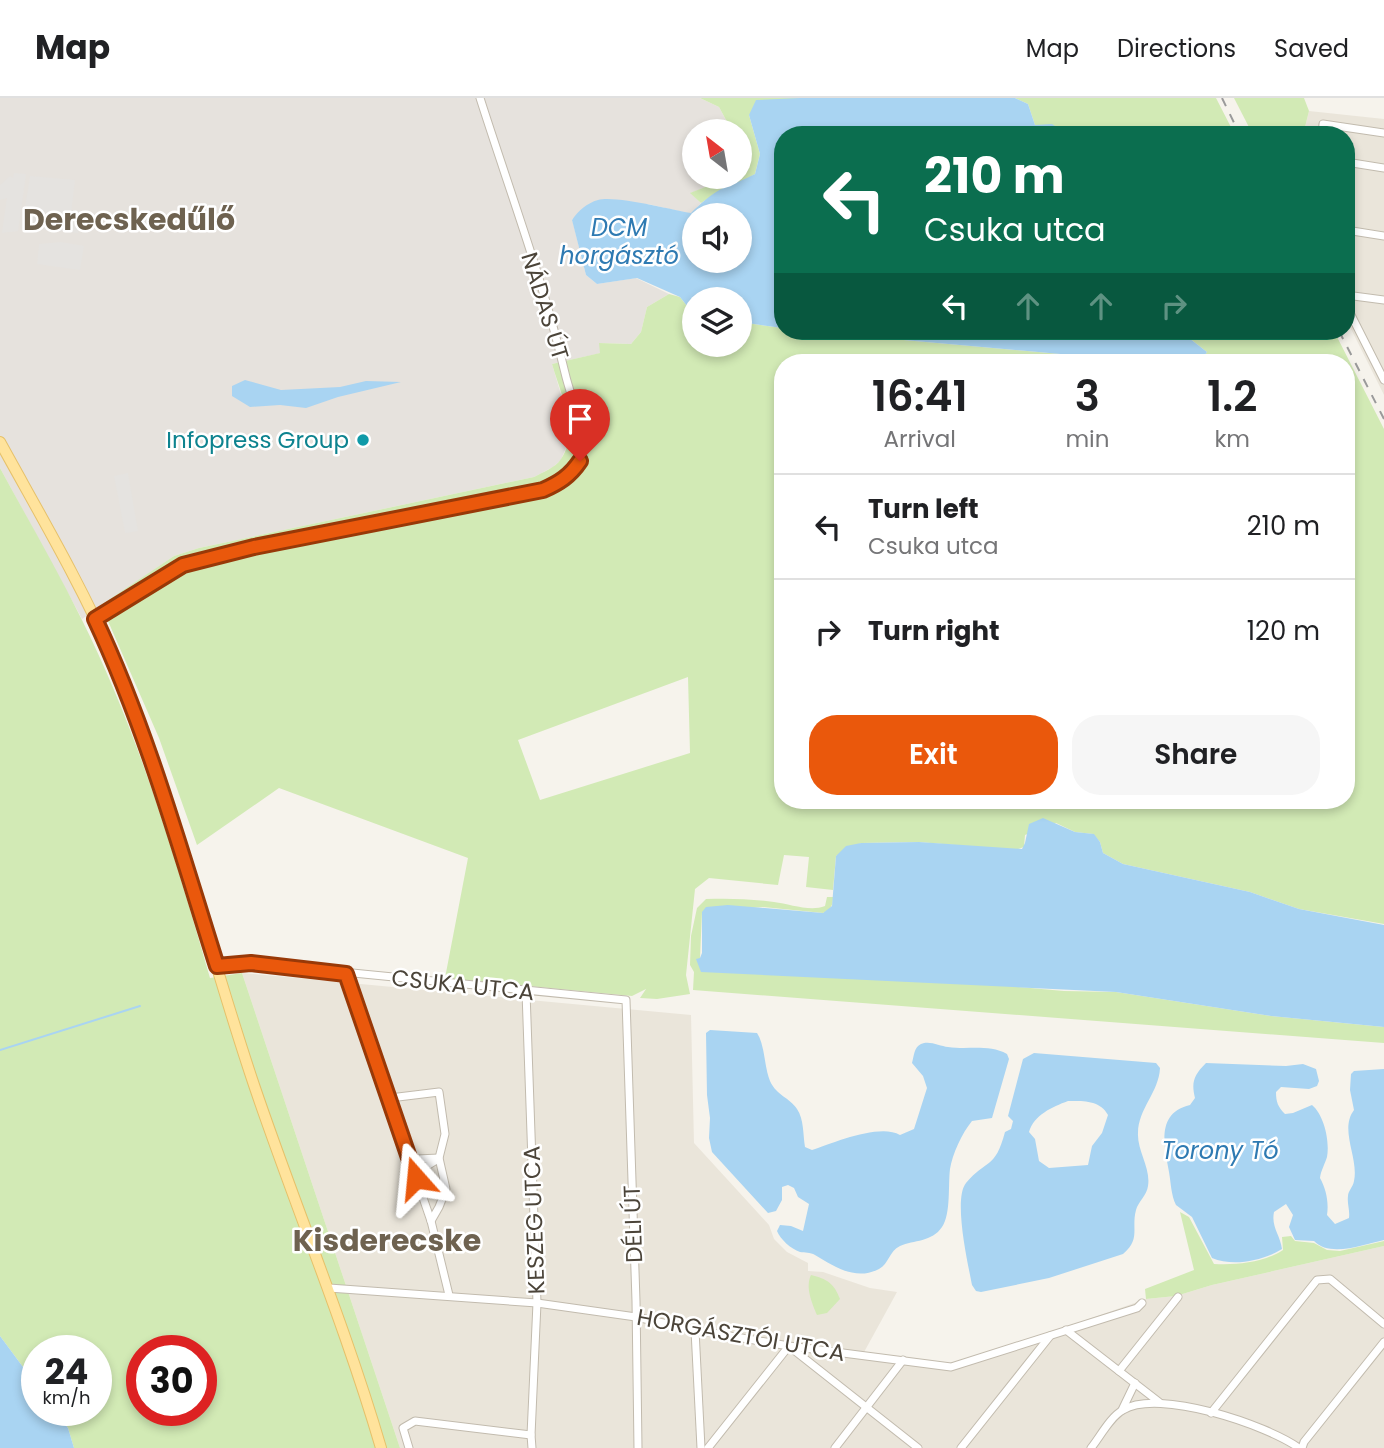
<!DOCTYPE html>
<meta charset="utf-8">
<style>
body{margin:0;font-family:Poppins,sans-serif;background:#f6f6f6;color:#202124;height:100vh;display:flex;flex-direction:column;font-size:26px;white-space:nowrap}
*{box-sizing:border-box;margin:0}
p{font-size:23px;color:#757577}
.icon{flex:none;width:38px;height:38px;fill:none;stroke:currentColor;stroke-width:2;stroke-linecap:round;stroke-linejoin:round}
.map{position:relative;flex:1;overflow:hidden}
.sheet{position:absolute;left:774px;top:256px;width:581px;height:455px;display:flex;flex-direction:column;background:#fff;border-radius:28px;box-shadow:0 4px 10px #0003}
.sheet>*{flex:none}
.banner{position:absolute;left:774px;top:28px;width:581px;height:214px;border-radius:28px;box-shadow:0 4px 10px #0003;background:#0b6e4f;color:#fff;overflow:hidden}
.needle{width:46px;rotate:329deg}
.controls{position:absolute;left:682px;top:21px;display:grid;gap:14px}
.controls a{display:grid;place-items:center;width:70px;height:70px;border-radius:50%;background:#fff;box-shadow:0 4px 10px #0003;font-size:35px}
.speed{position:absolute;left:21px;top:1237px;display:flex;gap:14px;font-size:35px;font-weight:700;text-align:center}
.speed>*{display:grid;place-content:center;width:91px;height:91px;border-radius:50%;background:#fff;box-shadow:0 4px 10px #0003;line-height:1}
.speed small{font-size:18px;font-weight:400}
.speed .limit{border:10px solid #d22;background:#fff;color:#111}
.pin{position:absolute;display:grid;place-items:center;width:60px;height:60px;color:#fff;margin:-72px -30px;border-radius:50% 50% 50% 0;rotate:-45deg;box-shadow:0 0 7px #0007}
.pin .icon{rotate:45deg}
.me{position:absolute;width:77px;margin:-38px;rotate:342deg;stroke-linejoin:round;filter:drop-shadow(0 0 5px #0008)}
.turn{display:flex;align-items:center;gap:24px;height:147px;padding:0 35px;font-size:32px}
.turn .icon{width:91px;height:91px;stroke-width:2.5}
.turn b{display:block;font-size:49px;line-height:60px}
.lanes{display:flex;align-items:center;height:66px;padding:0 35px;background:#0003;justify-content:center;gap:35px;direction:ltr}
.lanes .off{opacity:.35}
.eta{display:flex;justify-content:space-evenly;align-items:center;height:119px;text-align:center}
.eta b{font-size:42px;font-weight:600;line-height:49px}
.cta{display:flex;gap:14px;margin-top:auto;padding:14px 35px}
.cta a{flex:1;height:80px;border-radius:28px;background:#ea580c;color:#fff;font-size:28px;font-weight:600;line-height:80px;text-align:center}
.cta a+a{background:#f6f6f6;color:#202124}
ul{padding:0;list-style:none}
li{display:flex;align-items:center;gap:21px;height:105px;padding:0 35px;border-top:2px solid #e0e0e0}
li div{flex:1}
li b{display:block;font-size:26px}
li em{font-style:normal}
header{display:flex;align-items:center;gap:42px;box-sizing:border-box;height:98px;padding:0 35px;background:#fff;border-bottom:2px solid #e0e0e0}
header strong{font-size:33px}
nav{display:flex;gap:38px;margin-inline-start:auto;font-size:24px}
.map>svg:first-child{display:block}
.residential{fill:#eae5da}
.industrial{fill:#e6e2dd}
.green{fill:#d2eab5;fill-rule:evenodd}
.parking{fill:#e5e3e0}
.water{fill:#a9d4f2;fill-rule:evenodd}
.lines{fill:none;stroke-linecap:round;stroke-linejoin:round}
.stream{stroke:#a9d4f2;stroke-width:2}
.street-casing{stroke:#c2bbae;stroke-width:9}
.primary-casing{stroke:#e6c16a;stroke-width:12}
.street{stroke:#fff;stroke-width:7}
.primary{stroke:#ffe39c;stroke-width:10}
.rail{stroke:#9a9a9a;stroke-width:2;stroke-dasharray:9 9;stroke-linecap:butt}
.route-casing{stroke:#983908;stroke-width:18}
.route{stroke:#ea580c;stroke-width:12}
.culture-dot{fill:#0f9aa8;stroke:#fff;stroke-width:2.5}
.labels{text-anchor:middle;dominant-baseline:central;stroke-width:5;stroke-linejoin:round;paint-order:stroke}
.street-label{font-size:23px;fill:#4b4439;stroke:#fff}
.culture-label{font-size:23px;fill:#0d838f;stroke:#fff;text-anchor:end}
.water-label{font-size:24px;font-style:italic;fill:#2e7ab2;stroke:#fff}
.district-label{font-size:30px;font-weight:bold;fill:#6e6250;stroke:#fff}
</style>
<header>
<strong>Map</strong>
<nav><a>Map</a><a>Directions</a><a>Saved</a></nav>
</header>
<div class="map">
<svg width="1384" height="1350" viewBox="0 0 1384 1350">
<rect width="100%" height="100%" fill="#f6f3ec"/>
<!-- residential -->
<g class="residential">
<polygon points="1309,13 1384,21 1384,297 1346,221 1346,37 1303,37"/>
<polygon points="242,875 691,917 694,1045 769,1127 774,1141 787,1154 808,1165 808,1173 823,1174 870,1190 897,1194 863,1256 952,1269 1146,1201 1176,1198 1212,1187 1384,1148 1384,1350 400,1350"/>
</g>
<!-- industrial -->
<polygon class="industrial" points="0,0 700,0 719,9 732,33 695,33 695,79 731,79 691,95 701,105 691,116 648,106 572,121 586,177 597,186 636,180 669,196 647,209 641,234 631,246 600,245 601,255 552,266 570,327 567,347 561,362 553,369 534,379 199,450 174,458 82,521 0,370"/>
<!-- green -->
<g class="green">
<path d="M700 0H949H800L749 17 760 56 755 76C737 87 719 93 701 105L690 95 731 79H740V33H732L719 9Z"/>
<polygon points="1015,0 1216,0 1235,37 1068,37 1052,27 1035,27 1028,6"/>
<polygon points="1234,0 1304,0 1309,13 1303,37 1253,37"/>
<path d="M669 196 680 199 695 218V247H740V224L782 230V233H803L1149 264H782V702H1346V264H1200L1207 254 1180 233H1334L1384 331V826L1299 811 1250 794 1123 766 1103 755 1100 744 1093 736 1075 734 1056 725 1025 737 1024 749 1015 752 919 744 861 745 836 758 833 792 806 789 809 759 784 757 778 787 709 780 695 791 686 877 690 896 657 901 640 900 646 891 632 898 445 880 468 760 279 690 197 747 159 640 101 507 174 458 199 450 534 379C543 374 555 370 561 361 580 333 560 295 552 266L600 255 599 245 631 246 641 234 647 209ZM688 579 690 655 540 702 518 642Z"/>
<path d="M0 370C27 420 56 469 81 520 138 634 175 758 210 880L242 875 400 1350H74L68 1330 55 1313 96 1312V1253H37V1288L0 1238ZM142 1253H201V1312H142Z"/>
<path d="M827 799H833C833 807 831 812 823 815L763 809 702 814 700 860 1064 893 1116 894 1271 918 1384 929V945L693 892 694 874 690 867 691 838 697 810 706 801C729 800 752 801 774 804 790 806 810 814 825 808Z"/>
<path d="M1180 1114 1189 1119 1214 1166C1237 1167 1263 1165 1283 1152L1282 1139 1291 1138 1295 1143 1314 1145 1327 1152 1340 1153 1384 1143V1148L1212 1187 1176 1198 1146 1201 1145 1191 1194 1172Z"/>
<path d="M811 1177C827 1181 834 1185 840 1201L827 1215 817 1217C812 1205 805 1189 811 1177Z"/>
</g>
<!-- parking -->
<g class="parking">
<polygon points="14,75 26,76 18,133 2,135 7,100 0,102 0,87 10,78 13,80"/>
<polygon points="30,78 75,82 70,124 79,125 78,135 49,132 43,125 23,123"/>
<polygon points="61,144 84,148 80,172 37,166 39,146"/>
<polygon points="128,375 138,433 125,435 114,378"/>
</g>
<!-- water -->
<g class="water">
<path d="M800 0H1015L1028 6 1035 27 1052 26 1068 37H782V230L740 224V201H695V218L680 199 637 180 597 186 586 177 572 122C578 113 587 105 598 102 615 97 672 112 691 115 700 106 711 96 723 90 734 85 744 82 755 76L760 56 749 17 756 2ZM740 117V163H695V117Z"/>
<polygon points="803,233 1180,233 1207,254 1200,264 1149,264"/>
<polygon points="245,282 281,292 340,289 366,283 401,284 338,299 306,310 280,307 250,309 232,298 232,288"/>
<polygon points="1043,720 1075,734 1094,736 1100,744 1103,755 1123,766 1250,794 1299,811 1384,827 1384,929 1271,918 1116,894 701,874 696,861 700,860 702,855 702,814 706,809 728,807 823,815 832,808 836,758 846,748 861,745 919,744 1022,751 1025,745 1029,726"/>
<path d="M710 932 757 935C765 947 764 968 770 983 777 998 789 999 797 1011 804 1021 803 1037 805 1049L812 1052C833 1045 880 1025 900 1037L914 1031 927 990 923 978 912 965C914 958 914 949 921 946 929 942 940 948 948 949 968 952 989 946 1007 956L1009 961 992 1020 972 1023C962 1035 952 1057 950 1071 948 1087 951 1116 942 1129 932 1144 914 1142 900 1148 889 1153 889 1166 879 1171 856 1183 835 1169 815 1157 810 1154 805 1155 800 1154 791 1151 780 1141 777 1133L780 1127 791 1128 803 1133 809 1106 798 1099 794 1090 788 1087 782 1089V1102L776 1113 768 1115 712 1054 709 1040 710 1020 707 997 706 935Z"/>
<path d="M1034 955 1156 965 1160 970C1159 994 1138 1011 1138 1035 1137 1053 1151 1070 1148 1088 1147 1097 1138 1104 1136 1112 1131 1131 1141 1141 1123 1156L1049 1180 981 1194 976 1193 972 1187C968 1166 953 1101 966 1085 986 1061 995 1072 1005 1034L1011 1031 1013 1023 1008 1018 1023 961ZM1068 1003C1083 1003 1100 1002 1108 1017L1102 1035 1092 1048 1088 1067 1049 1070 1039 1063 1035 1041 1029 1034C1034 1017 1052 1009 1068 1003Z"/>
<path d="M1206 965 1286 968 1303 966 1316 971 1319 983 1317 988 1309 991 1281 989 1276 994C1276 1004 1278 1009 1285 1016L1293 1015 1312 1007C1324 1017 1330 1043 1327 1059 1325 1066 1321 1072 1320 1080 1326 1091 1329 1104 1327 1117L1335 1126 1349 1120C1350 1112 1347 1106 1348 1098 1348 1093 1353 1089 1354 1083 1359 1060 1339 1032 1354 1012L1350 992 1351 976 1354 973 1384 971V1142C1365 1146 1330 1160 1314 1143L1295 1142 1289 1129 1293 1117 1286 1106 1274 1114C1271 1129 1280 1136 1282 1151 1263 1163 1233 1169 1212 1160L1192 1119 1176 1107C1171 1097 1171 1085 1169 1074 1164 1047 1156 1015 1190 1007L1195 1000C1191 984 1194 977 1206 965Z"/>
<polygon points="0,1238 37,1288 37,1312 55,1313 68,1330 74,1350 0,1350"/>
</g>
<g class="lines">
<!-- stream -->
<polyline class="stream" points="0,952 140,908"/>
<defs>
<g id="street">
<polyline points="1322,37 1323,26 1384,35"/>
<polyline points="1346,64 1384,70"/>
<polyline points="1346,132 1384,138"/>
<polyline points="1346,197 1384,202"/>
<polyline points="1346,207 1384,282"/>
<path d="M95 521 183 467 254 449 543 392C561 384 583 372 583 348 583 326 570 297 565 275 543 182 509 91 480 0"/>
<polyline points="217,868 251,865 626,902 636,1203 638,1350"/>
<polyline points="346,876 431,1123 449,1197"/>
<polyline points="526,894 537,1205 531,1337 532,1350"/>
<polyline points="390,1000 439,994 445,1036 439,1060 446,1091 439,1109 431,1123"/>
<polyline points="409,1057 417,1061 439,1060"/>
<polyline points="416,1080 419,1073 438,1061"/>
<polyline points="329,1190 537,1205 636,1219 695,1232 789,1248 951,1269 1137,1210 1142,1205"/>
<polyline points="695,1232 701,1350"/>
<polyline points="1066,1232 1159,1304"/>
<polyline points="790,1249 918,1350"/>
<polyline points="1119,1273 1178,1199"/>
<polyline points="1122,1312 1135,1285"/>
<polyline points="1211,1315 1317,1182 1330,1181 1384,1226"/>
<polyline points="409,1350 403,1330 415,1323 531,1337"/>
<polyline points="708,1350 789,1248"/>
<polyline points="835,1350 903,1262"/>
<polyline points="961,1350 1050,1238"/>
<path d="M1091 1350C1100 1339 1110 1319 1123 1312 1158 1290 1267 1327 1299 1350"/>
<polyline points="1302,1350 1304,1344 1384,1244"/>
</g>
<path id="primary" d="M0 344C39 415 81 486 113 560 172 698 206 845 254 987 295 1108 345 1227 381 1350"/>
</defs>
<!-- street casing -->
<use href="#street" class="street-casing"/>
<!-- primary casing -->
<use href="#primary" class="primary-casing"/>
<!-- street -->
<use href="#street" class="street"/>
<!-- primary -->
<use href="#primary" class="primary"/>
<!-- rail -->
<g class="rail">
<polyline points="1222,0 1240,37"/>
<polyline points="1339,233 1384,321"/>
</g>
</g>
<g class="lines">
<defs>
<path id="route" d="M416 1080 346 876 251 865 217 868C180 751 147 632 95 521L183 467 254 449 543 392C559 385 570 378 580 363"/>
</defs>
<!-- route casing -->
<use href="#route" class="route-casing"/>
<!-- route -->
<use href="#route" class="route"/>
</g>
<!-- markers -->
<circle class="culture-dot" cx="363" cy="342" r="7"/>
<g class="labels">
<!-- street labels -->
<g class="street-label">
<text transform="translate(545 208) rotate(73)">NÁDAS ÚT</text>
<text transform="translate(463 887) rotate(6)">CSUKA UTCA</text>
<text transform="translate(534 1122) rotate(-92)">KESZEG UTCA</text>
<text transform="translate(633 1126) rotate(-92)">DÉLI ÚT</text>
<text transform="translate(741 1237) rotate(10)">HORGÁSZTÓI UTCA</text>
</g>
<!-- culture labels -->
<g class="culture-label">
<text x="349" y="342">Infopress Group</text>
</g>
<!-- water labels -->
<g class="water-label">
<text x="619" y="129">DCM<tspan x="619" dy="28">horgásztó</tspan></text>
<text x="1220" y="1052">Torony Tó</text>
</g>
<!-- district labels -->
<g class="district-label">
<text x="129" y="121">Derecskedűlő</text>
<text x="387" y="1142">Kisderecske</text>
</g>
</g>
</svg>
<div class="controls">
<a><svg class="needle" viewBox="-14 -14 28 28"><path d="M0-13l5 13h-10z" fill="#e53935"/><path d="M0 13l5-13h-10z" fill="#757577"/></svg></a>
<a><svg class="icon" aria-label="sound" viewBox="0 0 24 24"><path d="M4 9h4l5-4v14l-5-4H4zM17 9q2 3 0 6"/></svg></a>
<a><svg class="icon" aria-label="layers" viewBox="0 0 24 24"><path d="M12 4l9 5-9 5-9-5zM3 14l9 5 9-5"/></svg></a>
</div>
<div class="speed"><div>24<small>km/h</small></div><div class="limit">30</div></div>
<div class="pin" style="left:580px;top:363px;background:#d93025"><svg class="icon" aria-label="arrive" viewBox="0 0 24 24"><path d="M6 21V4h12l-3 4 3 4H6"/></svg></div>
<svg class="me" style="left:416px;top:1080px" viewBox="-20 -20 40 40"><path d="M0-17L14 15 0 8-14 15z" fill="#ea580c" stroke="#fff" stroke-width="4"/></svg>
<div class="banner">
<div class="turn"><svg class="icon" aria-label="left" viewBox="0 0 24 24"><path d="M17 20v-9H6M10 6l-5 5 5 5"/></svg><div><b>210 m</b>Csuka utca</div></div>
<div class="lanes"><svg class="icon" aria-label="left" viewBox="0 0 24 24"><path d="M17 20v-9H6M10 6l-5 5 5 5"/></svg><svg class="icon off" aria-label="ahead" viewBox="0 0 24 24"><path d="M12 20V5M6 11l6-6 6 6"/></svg><svg class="icon off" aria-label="ahead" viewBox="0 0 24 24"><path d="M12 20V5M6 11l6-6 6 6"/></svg><svg class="icon off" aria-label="right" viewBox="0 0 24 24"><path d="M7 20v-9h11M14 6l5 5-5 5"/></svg></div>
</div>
<section class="sheet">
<div class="eta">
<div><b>16:41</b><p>Arrival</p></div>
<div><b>3</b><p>min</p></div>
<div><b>1.2</b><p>km</p></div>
</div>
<ul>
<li><svg class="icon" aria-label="left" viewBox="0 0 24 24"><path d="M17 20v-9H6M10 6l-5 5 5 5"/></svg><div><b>Turn left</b><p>Csuka utca</p></div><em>210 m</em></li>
<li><svg class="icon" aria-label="right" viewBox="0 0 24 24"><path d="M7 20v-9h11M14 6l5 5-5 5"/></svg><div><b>Turn right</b></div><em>120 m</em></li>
</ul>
<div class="cta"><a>Exit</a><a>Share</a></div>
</section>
</div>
